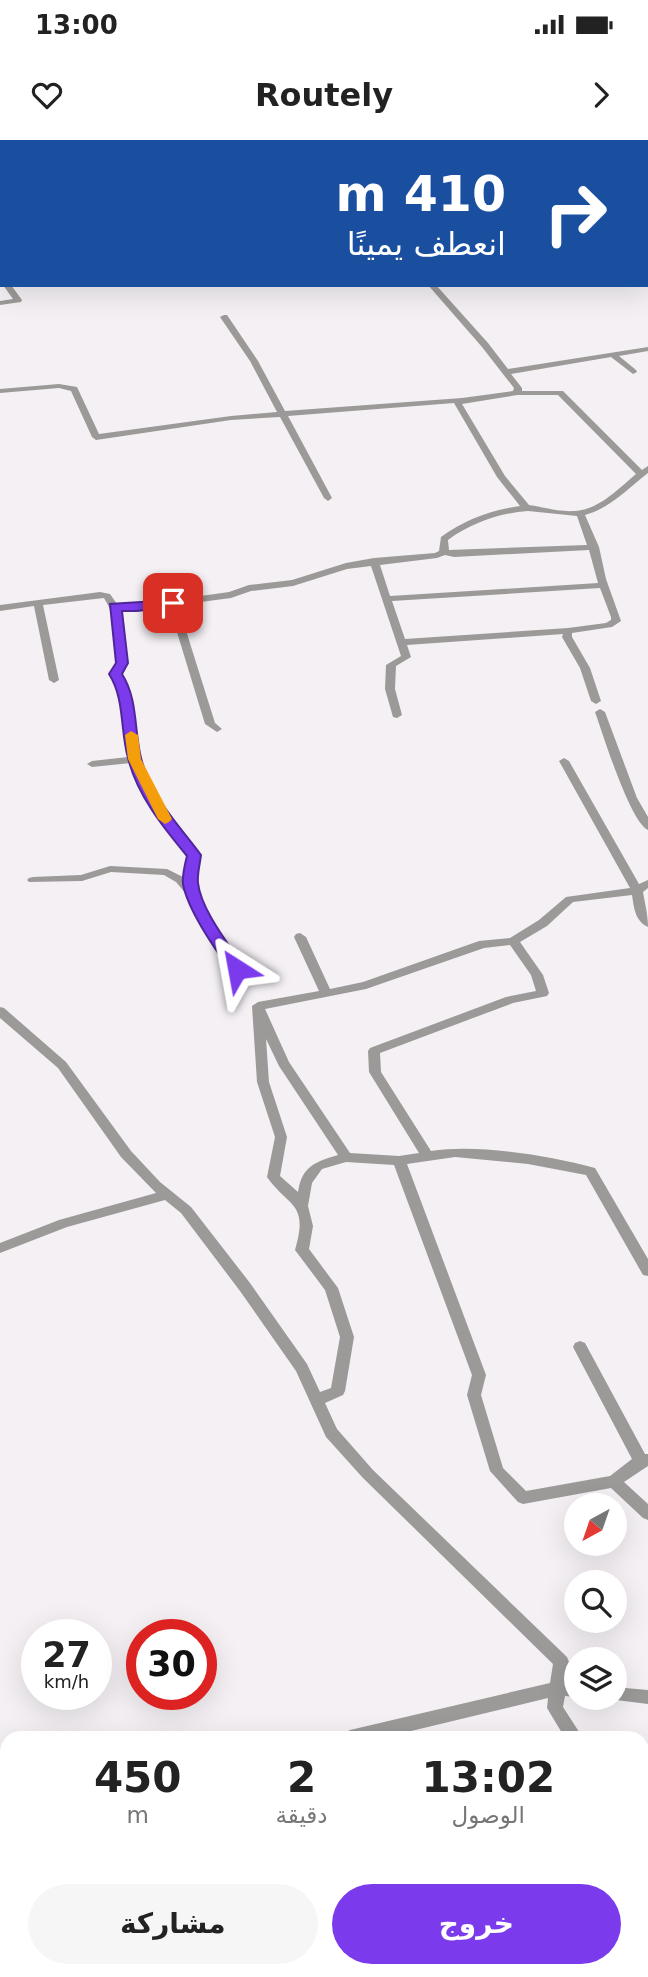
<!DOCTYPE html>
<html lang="ar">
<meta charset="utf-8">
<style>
body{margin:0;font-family:"DejaVu Sans","Noto Naskh Arabic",sans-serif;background:#f6f6f6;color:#222;direction:rtl;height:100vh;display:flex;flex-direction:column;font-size:26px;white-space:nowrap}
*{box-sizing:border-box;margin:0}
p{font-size:23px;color:#767676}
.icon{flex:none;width:38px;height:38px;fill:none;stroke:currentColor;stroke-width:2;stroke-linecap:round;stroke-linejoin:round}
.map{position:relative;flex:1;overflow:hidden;direction:ltr}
.sheet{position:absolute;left:0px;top:1591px;width:649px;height:247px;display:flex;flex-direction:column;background:#fff;border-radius:21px 21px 0 0;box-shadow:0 7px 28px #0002;direction:rtl}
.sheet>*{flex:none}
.hud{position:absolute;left:0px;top:0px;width:649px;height:147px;box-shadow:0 7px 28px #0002;direction:rtl;background:#1a4fa0;color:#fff;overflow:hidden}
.needle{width:46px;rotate:220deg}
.buttons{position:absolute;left:564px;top:1353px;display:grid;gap:14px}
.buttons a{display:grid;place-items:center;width:63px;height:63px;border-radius:50%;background:#fff;box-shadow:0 7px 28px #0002;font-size:35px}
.speed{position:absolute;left:21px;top:1479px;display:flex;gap:14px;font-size:35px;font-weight:700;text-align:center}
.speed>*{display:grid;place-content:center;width:91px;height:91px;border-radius:50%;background:#fff;box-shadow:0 7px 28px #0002;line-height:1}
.speed small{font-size:18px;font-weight:400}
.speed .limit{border:10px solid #d22;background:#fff;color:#111}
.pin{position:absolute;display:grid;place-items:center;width:60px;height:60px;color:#fff;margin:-30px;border-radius:14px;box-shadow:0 4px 10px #0006}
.me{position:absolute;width:77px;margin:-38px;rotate:326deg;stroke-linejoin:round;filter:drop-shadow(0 0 5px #0008)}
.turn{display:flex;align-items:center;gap:24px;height:147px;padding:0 28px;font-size:32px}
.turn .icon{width:91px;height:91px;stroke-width:2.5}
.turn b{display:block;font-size:49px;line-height:60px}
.eta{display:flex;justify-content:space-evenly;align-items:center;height:119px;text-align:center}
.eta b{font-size:42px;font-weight:700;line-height:49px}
.action{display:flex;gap:14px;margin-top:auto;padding:14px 28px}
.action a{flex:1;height:80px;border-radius:42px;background:#7c3aed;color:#fff;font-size:28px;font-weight:700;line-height:80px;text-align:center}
.action a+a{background:#f6f6f6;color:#222}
.status{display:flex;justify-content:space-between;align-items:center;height:49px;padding:0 35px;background:#fff;direction:ltr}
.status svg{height:19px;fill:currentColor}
header{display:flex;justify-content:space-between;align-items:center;height:91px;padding:0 28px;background:#fff;font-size:32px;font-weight:700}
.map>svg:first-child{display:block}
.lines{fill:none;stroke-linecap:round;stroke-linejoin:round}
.minor{fill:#9b9a98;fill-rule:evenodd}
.route{fill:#7c3aed;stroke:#51269a;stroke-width:2}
.slow{fill:#f59e0b}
</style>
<div class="status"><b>13:00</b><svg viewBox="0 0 49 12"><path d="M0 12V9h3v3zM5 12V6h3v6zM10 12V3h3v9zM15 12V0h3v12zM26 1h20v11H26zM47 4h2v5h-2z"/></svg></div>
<header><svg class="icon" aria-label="forward" viewBox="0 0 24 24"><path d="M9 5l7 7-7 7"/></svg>Routely<svg class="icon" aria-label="heart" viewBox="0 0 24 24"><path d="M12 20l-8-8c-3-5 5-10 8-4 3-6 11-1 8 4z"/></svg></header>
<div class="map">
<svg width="648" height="1837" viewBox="0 0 648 1837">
<rect width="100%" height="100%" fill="#f4f0f4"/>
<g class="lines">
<!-- minor -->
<g class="minor">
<polygon points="254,0 261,0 262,2 255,2"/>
<polygon points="577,0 593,0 574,2"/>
<rect x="0" y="89" width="2" height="4"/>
<polygon points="3,145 11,145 22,160 21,162 0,165 0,161 13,159"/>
<path d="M428 145H436L488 203 508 229 648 207V211L619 216 636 230 637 232 633 234 611 217 511 234 522 248V251H563L642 330 648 326V333C628 348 611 368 585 375L599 407 606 439 621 481 612 487 572 493V497L590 528 601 561 596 564 591 561 580 528 562 497 563 494 407 505 411 517 396 526 395 549 402 575 397 578 393 577 385 549 386 525 401 516 371 426 347 429 293 446 251 451 231 458 178 465 215 583 222 589 217 592 205 584 169 466 137 471 120 470 127 523 120 534 129 547 139 619 168 677 199 715C198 724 195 733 196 742 198 774 226 804 243 829L241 832H233L203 788 187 755 176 742 164 735 111 732 82 741 29 742 27 740 29 738 33 737 81 735 110 726 167 729 185 738 188 715 158 678 131 623 92 627 87 624 92 621 128 617 119 547 110 534 117 523 113 480 109 467 104 458 43 465 59 540 54 543 49 540 34 466 0 471V465L100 452 110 454 117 464 137 465 229 452 249 445 292 440 346 423 374 418 435 413 439 411 441 397C464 380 491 370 520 366L497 337 454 263 288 276 332 358 328 361 324 358 280 277 231 280 96 300 92 297 71 251 59 248 0 253V249L59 244 77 247 99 294 231 276 277 272 250 221 220 177 224 175H227L258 221 285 271 462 258 513 251 514 248 482 207ZM517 255H558L636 334C618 349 599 370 574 371 559 372 543 367 529 365L505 336 462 264ZM528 371 577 376 587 405 449 410 448 400C471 383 500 373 528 371ZM589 410 598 443 390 456 380 425 437 418 445 415 454 417ZM600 448 611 477V480L606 483 568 488 405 499 392 461Z"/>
<path d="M600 569 605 572 637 658 648 677V690C630 682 603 594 595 572Z"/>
<path d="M564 618 569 621 639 744 648 740V748L643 752C645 764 648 775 648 787 635 781 634 768 632 755L573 762 547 786 520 802 543 835 549 853 547 856 513 863 380 913 381 932 431 1011C478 1004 548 1015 595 1028L648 1119V1136L643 1135 586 1035 528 1024 455 1017 407 1024 486 1235 481 1255 503 1328 526 1351 610 1336 632 1319 573 1207 575 1203 580 1201 585 1203 645 1314H648V1326L624 1342 648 1364V1380L643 1378 611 1348 523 1364 518 1362 490 1331 467 1255 472 1235 394 1025 346 1022 322 1029 312 1043 308 1066 313 1086 309 1109 338 1148 354 1197 345 1251 343 1255 325 1263 337 1289 373 1330 567 1517 569 1522 567 1542 576 1543V1557L565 1556 563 1567 583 1598H565L547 1568 548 1558 382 1598H342L344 1593 350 1590 550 1543 553 1524 363 1338 326 1297 296 1231 240 1151 181 1073 165 1060 67 1087 0 1113V1103L59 1080 156 1053 121 1017 58 928 0 878V867L4 868 66 922 131 1011 160 1042 191 1067 250 1143 307 1224 320 1252 331 1248 340 1197 325 1150 295 1110C309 1062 289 1068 267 1037L275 997 257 942 252 866 258 862 319 851 294 797 296 794 300 793 306 797 330 849 363 842 479 801 510 798 539 780 566 757 630 748 559 621ZM510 805 531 835 536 851 506 857 370 908 368 911 369 932 419 1013 399 1016 350 1013 289 922 265 869 366 849 484 808ZM266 899 279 926 338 1015C315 1022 302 1026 298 1052L280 1036 287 997 269 942Z"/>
<polygon points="614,1547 648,1550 648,1564 608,1559 607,1558 614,1558"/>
<polygon points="642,1704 648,1706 648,1727 642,1725"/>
<polygon points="7,1726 7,1743 0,1745 0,1728"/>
</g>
</g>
<!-- route -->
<path class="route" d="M173 460 180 463 178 466 137 471H122L128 523 122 534C138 559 134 590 141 618 151 657 178 684 201 715 200 724 197 734 198 743 201 770 230 806 245 829L237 834 232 833C216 810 188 771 183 744 182 735 185 724 187 716 163 687 137 655 128 618 120 590 125 559 109 534L116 523 110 464Z"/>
<!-- slow -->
<polygon class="slow" points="131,591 138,595 141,619 172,679 169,682 165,684 158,679 128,619 125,595"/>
</svg>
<div class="buttons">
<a><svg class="needle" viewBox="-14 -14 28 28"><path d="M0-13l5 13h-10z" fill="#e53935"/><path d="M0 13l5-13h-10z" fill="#767676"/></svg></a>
<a><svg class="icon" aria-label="search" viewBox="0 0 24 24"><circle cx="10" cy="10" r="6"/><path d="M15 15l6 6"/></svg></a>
<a><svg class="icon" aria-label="layers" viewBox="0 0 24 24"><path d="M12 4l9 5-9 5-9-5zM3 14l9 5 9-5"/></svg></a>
</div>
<div class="speed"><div>27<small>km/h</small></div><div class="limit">30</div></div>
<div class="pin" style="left:173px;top:463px;background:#d93025"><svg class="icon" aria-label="arrive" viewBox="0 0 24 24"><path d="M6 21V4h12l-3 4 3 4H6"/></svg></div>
<svg class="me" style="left:237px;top:829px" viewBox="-20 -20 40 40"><path d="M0-17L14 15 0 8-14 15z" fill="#7c3aed" stroke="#fff" stroke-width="4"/></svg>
<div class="hud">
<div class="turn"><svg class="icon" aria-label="right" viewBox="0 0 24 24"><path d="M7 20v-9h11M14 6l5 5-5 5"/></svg><div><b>410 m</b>انعطف يمينًا</div></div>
</div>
<section class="sheet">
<div class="eta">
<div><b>13:02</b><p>الوصول</p></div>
<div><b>2</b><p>دقيقة</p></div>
<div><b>450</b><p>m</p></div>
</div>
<div class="action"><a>خروج</a><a>مشاركة</a></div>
</section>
</div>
